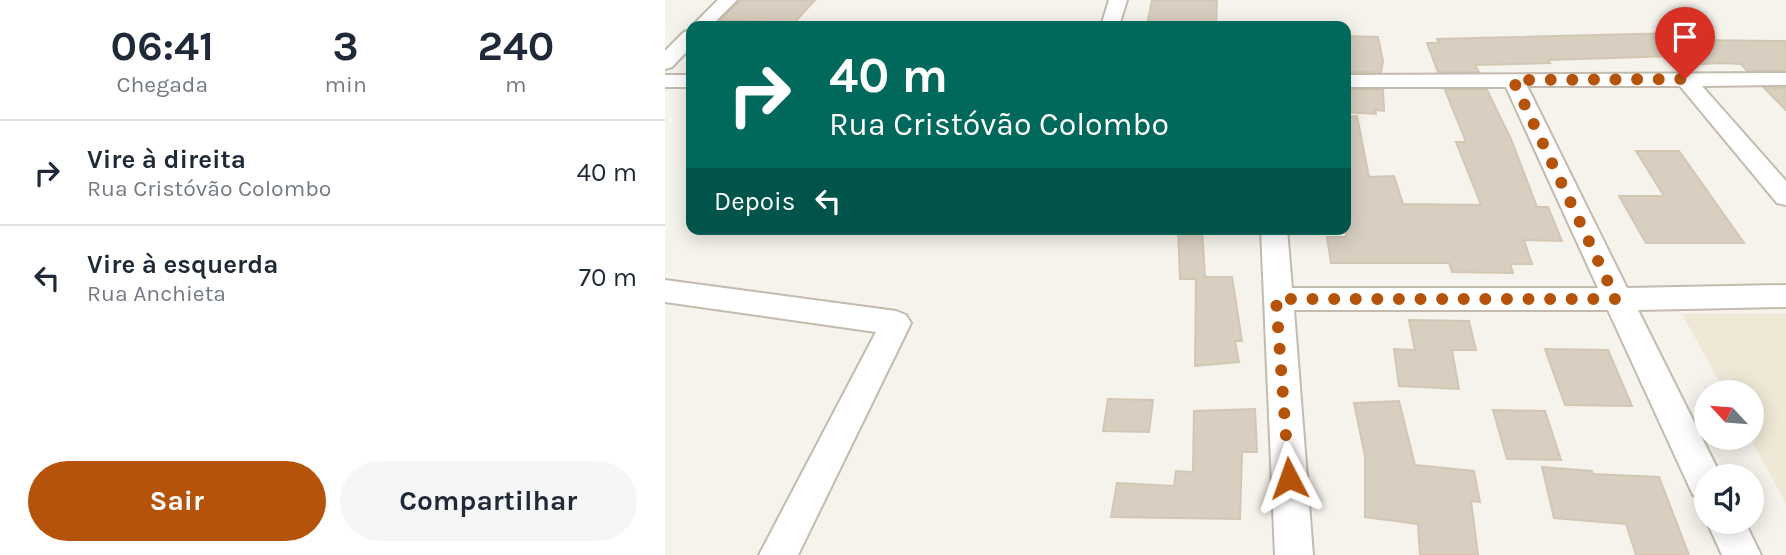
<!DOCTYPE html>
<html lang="pt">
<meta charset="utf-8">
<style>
body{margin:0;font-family:Karla,sans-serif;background:#f6f6f7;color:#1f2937;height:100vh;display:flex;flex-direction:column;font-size:26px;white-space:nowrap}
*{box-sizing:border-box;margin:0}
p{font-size:23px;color:#747a83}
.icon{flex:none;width:38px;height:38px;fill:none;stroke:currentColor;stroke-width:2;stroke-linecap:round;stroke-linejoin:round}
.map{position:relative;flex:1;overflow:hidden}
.side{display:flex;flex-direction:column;background:#fff;width:665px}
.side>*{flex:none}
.banner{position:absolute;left:21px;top:21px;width:665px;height:214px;border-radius:14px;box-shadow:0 4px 18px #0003;background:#00695c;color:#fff;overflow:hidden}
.needle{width:46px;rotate:296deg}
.controls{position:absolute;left:1029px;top:380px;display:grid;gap:14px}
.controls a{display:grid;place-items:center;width:70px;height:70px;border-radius:50%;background:#fff;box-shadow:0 4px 18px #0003;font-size:35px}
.pin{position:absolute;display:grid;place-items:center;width:60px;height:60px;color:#fff;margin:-72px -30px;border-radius:50% 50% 50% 0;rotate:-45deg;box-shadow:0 0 7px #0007}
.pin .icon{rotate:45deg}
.me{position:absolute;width:77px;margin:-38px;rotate:356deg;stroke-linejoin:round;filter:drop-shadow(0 0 5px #0008)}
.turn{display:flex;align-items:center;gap:24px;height:147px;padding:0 28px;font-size:32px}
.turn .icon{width:91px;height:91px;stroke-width:2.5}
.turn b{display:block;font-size:49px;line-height:60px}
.then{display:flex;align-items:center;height:66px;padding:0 28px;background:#0003;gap:14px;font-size:26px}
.eta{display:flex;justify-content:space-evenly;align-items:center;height:119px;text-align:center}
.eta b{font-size:42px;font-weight:700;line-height:49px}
.primary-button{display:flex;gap:14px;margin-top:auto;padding:14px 28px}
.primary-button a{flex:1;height:80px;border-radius:42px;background:#b45309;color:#fff;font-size:28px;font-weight:700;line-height:80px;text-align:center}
.primary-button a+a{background:#f6f6f7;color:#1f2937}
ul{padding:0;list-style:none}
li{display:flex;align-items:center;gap:21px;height:105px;padding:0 28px;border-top:2px solid #e0e1e3}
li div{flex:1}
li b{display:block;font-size:26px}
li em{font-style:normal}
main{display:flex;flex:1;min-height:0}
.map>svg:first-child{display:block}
.education{fill:#efe8d6}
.building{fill:#d8cfc1;stroke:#d3c7b4;stroke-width:2}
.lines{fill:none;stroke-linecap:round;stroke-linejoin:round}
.minor-casing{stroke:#c2bbae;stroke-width:4}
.minor{fill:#fff;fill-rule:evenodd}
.route{stroke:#b45309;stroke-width:12;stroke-dasharray:0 21.6}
</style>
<main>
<section class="side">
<div class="eta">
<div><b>06:41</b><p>Chegada</p></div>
<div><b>3</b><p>min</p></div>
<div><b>240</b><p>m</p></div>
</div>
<ul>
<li><svg class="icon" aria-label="right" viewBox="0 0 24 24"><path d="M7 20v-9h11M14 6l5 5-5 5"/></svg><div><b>Vire à direita</b><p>Rua Cristóvão Colombo</p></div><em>40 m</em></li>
<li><svg class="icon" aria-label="left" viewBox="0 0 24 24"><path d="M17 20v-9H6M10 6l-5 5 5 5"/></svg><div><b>Vire à esquerda</b><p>Rua Anchieta</p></div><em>70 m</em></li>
</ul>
<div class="primary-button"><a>Sair</a><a>Compartilhar</a></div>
</section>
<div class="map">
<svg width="1121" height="555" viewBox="0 0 1121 555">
<rect width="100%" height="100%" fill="#f6f3ec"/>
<!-- education -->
<polygon class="education" points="1017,314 1121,314 1121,503 1085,438 1087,392 1060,392"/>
<!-- building -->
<g class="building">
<polygon points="75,0 150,0 129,23 55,20"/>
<polygon points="487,0 552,0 551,26 482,26"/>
<polygon points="1015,33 1023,40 1121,41 1121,70 1082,71 1076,64 1055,63 1019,65 1010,56 883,60 885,63 810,65 814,72 773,72 762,43 774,43 772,39"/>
<polygon points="681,36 713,37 718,61 716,72 681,72"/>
<polygon points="1099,88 1121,88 1121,110"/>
<polygon points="681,90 718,90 719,111 710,110 711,114 681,112"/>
<polygon points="780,90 822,90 846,139 872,207 883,207 897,241 859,240 867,264 845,264 848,273 787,272 784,263 666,263 662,237 681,237 681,117 692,116 704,177 729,176 738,204 816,205 791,142 801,142"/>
<polygon points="971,151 1014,151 1079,243 981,243 954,196 999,196"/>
<polygon points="513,229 537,229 540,277 567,277 577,341 570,341 574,362 530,366 531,279 515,279"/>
<polygon points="744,320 804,321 811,350 787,350 794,389 734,386 729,349 750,350"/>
<polygon points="880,349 943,350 967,406 900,405"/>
<polygon points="443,399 488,400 484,432 438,431"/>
<polygon points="734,401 750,465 809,471 815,502 806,501 813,555 755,555 753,524 700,517 700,456 689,403"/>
<polygon points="590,409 592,452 577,452 575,519 446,517 452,483 509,486 511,471 528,472 529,411"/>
<polygon points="828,410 880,411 896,460 842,459"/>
<polygon points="877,467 927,471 928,474 994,477 1024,555 971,555 961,524 889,518"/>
</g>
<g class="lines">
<defs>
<g id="minor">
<polygon points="53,0 72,0 46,26 27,26"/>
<polygon points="444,0 462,0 454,26 436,26"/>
<polygon points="26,30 26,47 7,67 0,69 0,51 19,32"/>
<polygon points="1121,73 1121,85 1037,86 1121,181 1121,205 1112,203 1015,86 862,86 962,288 1121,285 1121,307 973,310 1056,476 1041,476 1041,500 1028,495 943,310 629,310 648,555 610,555 596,229 622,229 627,288 933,288 841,87 681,87 681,75"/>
<rect x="0" y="75" width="26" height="12"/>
<polygon points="0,280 231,311 241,315 246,323 133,555 94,555 211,332 0,302"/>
<polygon points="1042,522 1080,522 1096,555 1057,555"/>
</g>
</defs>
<!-- minor casing -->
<use href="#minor" class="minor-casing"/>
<!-- minor -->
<use href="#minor" class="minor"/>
</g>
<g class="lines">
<!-- route -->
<polyline class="route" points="624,478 611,299 951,299 848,80 1020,79"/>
</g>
</svg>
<div class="controls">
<a><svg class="needle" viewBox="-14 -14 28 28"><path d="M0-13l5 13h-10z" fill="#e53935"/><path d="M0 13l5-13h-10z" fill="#747a83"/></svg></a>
<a><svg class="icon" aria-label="sound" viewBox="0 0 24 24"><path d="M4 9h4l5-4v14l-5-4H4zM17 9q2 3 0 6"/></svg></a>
</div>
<div class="pin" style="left:1020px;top:79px;background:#d93025"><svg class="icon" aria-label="arrive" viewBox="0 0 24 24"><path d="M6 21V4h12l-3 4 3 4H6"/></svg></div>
<svg class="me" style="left:624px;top:478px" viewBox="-20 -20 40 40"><path d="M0-17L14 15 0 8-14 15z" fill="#b45309" stroke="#fff" stroke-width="4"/></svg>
<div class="banner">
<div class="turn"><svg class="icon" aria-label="right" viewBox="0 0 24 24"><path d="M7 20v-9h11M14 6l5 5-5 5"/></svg><div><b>40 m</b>Rua Cristóvão Colombo</div></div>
<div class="then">Depois<svg class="icon" aria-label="left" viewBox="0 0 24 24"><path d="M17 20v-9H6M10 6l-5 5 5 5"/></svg></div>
</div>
</div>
</main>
